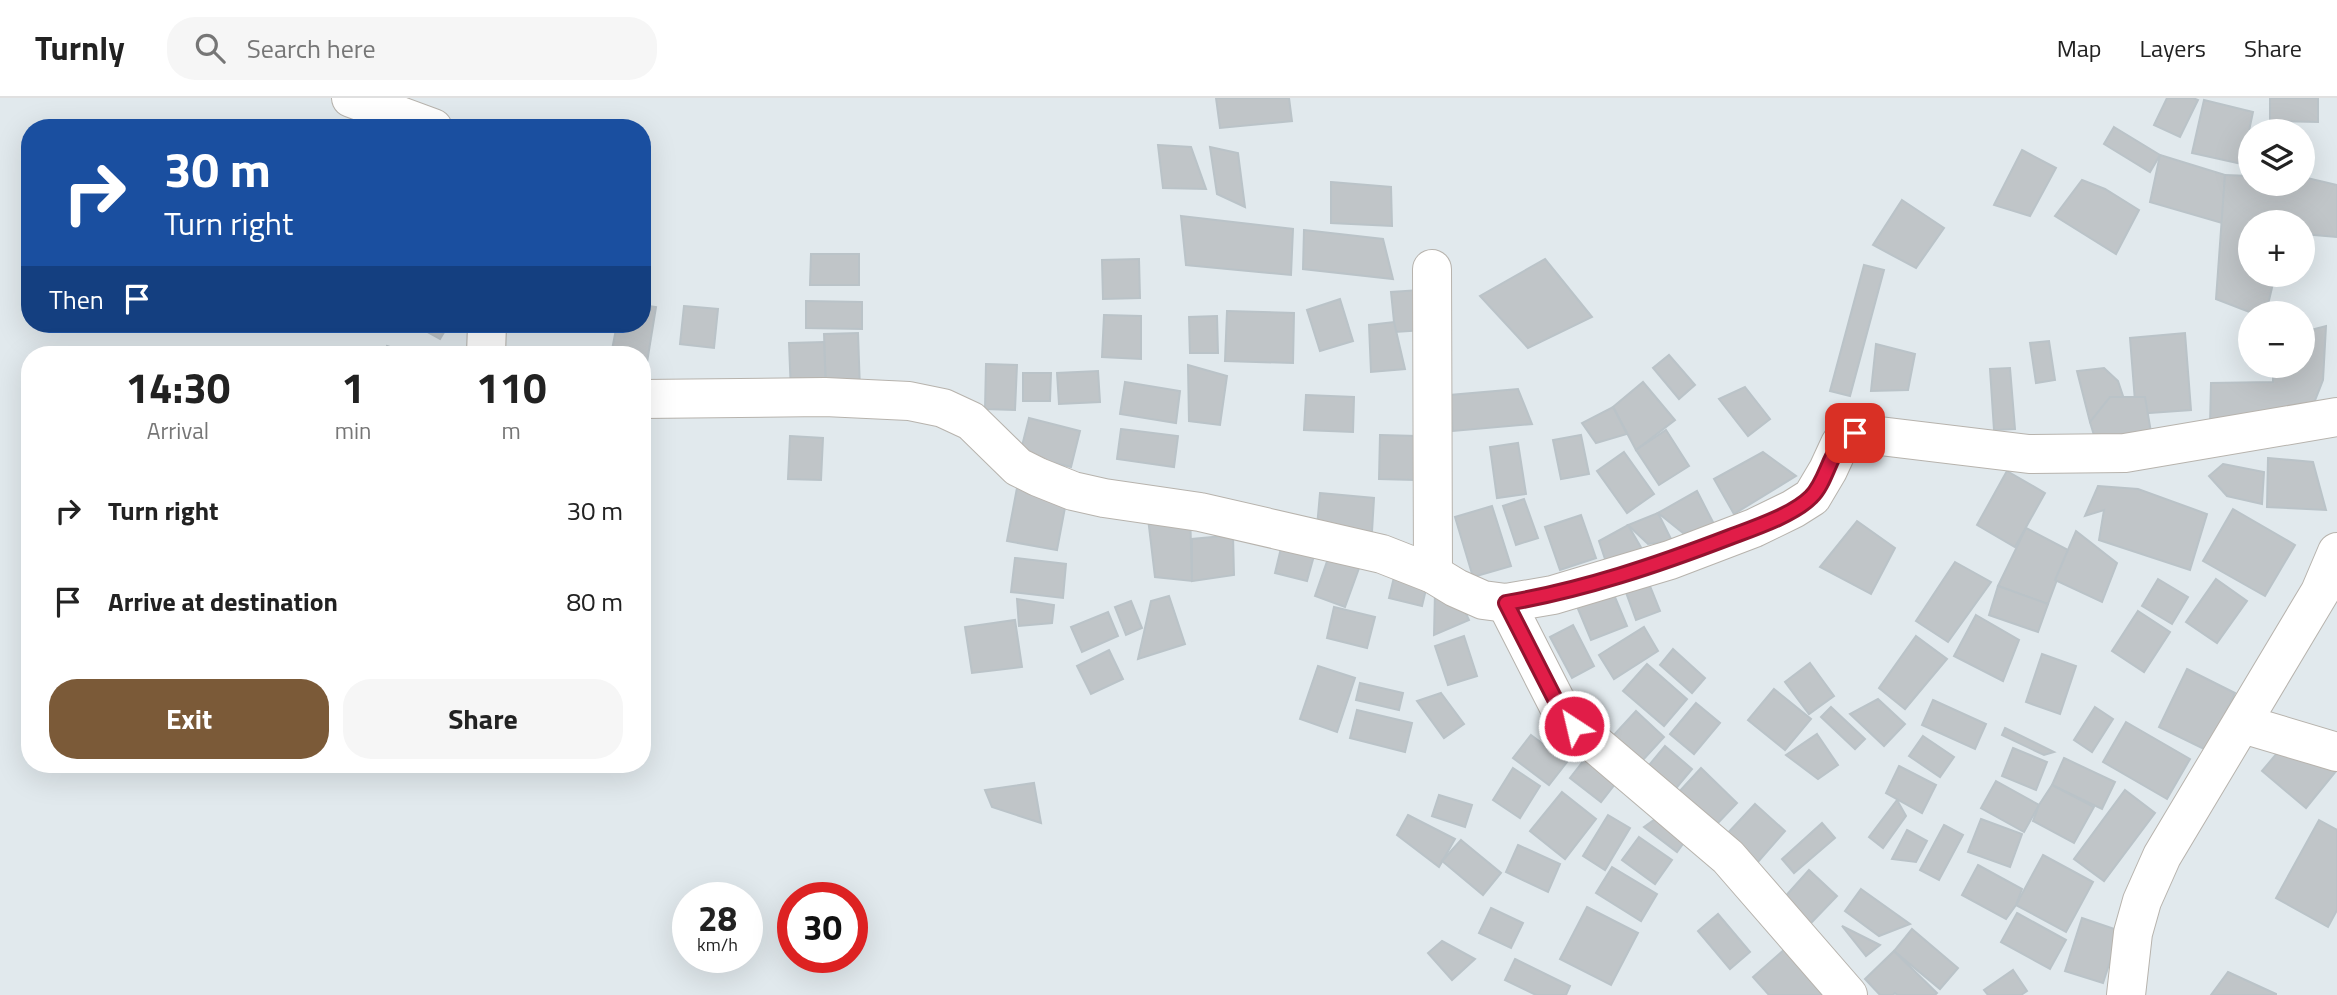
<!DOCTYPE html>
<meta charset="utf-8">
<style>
body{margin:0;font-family:"Titillium Web",sans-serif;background:#f6f6f6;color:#222;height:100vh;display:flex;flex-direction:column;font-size:26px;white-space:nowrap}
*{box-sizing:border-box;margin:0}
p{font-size:23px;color:#767676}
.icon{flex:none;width:38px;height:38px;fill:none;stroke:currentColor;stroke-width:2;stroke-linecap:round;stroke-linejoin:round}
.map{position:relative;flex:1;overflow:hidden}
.side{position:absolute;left:21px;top:248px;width:630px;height:427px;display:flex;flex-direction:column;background:#fff;border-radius:28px;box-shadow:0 7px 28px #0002}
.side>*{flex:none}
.guide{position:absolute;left:21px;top:21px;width:630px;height:214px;border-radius:28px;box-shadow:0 7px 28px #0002;background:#1a4fa0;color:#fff;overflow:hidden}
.controls{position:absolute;left:2238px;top:21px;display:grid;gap:14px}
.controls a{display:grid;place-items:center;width:77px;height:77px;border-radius:50%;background:#fff;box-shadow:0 7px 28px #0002;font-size:35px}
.speed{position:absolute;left:672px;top:784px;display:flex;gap:14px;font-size:35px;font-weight:700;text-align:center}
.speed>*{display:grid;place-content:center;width:91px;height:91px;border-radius:50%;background:#fff;box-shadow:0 7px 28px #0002;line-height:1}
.speed small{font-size:18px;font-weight:400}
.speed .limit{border:10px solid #d22;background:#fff;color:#111}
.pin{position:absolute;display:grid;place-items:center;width:60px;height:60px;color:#fff;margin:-30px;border-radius:14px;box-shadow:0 4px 10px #0006}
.me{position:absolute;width:77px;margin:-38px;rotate:325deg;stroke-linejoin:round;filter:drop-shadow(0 0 5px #0008)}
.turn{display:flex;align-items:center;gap:24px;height:147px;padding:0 28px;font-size:32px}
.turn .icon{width:91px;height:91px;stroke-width:2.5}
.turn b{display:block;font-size:49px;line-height:60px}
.then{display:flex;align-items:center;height:66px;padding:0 28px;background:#0003;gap:14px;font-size:26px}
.eta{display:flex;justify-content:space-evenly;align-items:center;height:119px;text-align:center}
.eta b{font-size:42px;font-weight:700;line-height:49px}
.button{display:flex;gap:14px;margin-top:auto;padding:14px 28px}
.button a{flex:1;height:80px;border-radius:28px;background:#7b5a38;color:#fff;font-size:28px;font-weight:700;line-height:80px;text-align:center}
.button a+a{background:#f6f6f6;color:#222}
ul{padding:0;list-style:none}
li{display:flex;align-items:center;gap:21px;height:91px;padding:0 28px}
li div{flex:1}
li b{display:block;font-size:26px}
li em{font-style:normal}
header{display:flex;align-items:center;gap:42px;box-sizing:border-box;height:98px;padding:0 35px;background:#fff;border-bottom:2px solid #e0e0e0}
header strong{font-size:33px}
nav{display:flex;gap:38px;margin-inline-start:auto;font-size:24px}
.search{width:490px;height:63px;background:#f6f6f6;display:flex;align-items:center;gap:18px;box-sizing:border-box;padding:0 24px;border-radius:28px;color:#767676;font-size:26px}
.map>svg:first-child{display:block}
.building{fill:#c0c5c8;stroke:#bac3c8;stroke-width:2}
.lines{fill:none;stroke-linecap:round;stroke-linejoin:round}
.street-casing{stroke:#b7b3ad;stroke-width:40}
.street{stroke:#fff;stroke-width:38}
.route-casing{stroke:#92132f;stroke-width:18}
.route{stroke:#e11d48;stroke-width:12}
</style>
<header>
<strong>Turnly</strong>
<div class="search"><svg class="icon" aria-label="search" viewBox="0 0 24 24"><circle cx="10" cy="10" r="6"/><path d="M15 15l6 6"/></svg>Search here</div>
<nav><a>Map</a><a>Layers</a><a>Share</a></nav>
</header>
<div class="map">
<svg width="2337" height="897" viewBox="0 0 2337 897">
<rect width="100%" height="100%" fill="#e1e9ed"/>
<!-- building -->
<g class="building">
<polygon points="1216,0 1289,0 1292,23 1220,30"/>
<polygon points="2167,0 2193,0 2198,2 2180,39 2154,27"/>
<polygon points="2270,0 2318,0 2318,24 2270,23"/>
<polygon points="2204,2 2253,14 2242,66 2192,55"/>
<polygon points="2114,29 2160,57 2150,74 2104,46"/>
<polygon points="1158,47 1191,49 1206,91 1163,90"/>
<polygon points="1210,49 1238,55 1245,109 1217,96"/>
<polygon points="2022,52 2056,70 2030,118 1994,107"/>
<polygon points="2160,57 2225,77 2222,125 2150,104"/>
<polygon points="2225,77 2250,78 2250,86 2303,86 2303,79 2337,87 2337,139 2303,136 2303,124 2250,124 2250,177 2275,177 2266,215 2252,215 2216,201"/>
<polygon points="2082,82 2105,91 2139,112 2116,156 2055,118"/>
<polygon points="1331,84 1391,89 1392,128 1331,125"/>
<polygon points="1902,102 1944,130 1916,170 1873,147"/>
<polygon points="1181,118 1293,131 1291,177 1186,167"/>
<polygon points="1304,132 1383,141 1393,181 1303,171"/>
<polygon points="811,156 859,156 859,187 810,187"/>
<polygon points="1139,161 1140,200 1103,201 1102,162"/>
<polygon points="1545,161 1592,219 1528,250 1480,198"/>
<polygon points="1864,167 1884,172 1850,298 1830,293"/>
<polygon points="1420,192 1424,232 1395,234 1391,194"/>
<polygon points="1340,201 1353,243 1320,253 1307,212"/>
<polygon points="806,203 862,204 862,231 806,230"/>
<polygon points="642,207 656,209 645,277 642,277 642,257 611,257 617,226 642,226"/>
<polygon points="684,208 718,211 714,250 680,246"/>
<polygon points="1227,213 1294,215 1293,265 1225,263"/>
<polygon points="1104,217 1141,218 1141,261 1102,259"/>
<polygon points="1217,218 1218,255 1190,255 1189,219"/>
<polygon points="1394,224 1405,271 1371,274 1369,227"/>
<polygon points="413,226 449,226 440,241"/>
<polygon points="2326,228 2323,282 2312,310 2210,328 2211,285 2273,284 2273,268 2303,268 2303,234"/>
<polygon points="858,235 860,292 826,294 824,236"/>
<polygon points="2185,235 2191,312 2136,316 2130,240"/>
<polygon points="2049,243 2055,282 2036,285 2030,245"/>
<polygon points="824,244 826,294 791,295 789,245"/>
<polygon points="1876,246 1915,256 1908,292 1871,293"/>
<polygon points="387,248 414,257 384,257"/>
<polygon points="1669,257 1695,287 1679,301 1653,270"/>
<polygon points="986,266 1017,267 1015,312 985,311"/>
<polygon points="1188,267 1227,278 1220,327 1189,323"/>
<polygon points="2010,270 2015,331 1994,332 1990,271"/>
<polygon points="2104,270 2118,283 2126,307 2090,324 2077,273"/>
<polygon points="1098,273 1100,304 1059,306 1057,275"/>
<polygon points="1023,275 1051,275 1050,303 1023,303"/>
<polygon points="1125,284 1180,293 1176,325 1120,316"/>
<polygon points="1643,284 1675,322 1636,352 1613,309"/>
<polygon points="1745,289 1770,321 1748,338 1719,301"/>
<polygon points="1518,291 1532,326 1453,333 1450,297"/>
<polygon points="1306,297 1354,299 1353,334 1304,332"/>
<polygon points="2110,299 2145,299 2152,340 2096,344 2090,324"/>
<polygon points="1613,309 1627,336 1596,345 1582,325"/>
<polygon points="1029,320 1080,333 1071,369 1020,356"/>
<polygon points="1121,331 1178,338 1174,369 1117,361"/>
<polygon points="1666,332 1689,368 1659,387 1636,352"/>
<polygon points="1380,337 1417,338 1415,382 1379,381"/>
<polygon points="1581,337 1589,376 1561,381 1553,342"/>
<polygon points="790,338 823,340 821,382 788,381"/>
<polygon points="1518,345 1526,396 1497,400 1490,349"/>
<polygon points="1624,354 1654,396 1627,415 1597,373"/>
<polygon points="1763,354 1796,378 1734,416 1714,381"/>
<polygon points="2268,360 2313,364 2326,412 2267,409"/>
<polygon points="2223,366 2264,374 2262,406 2227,398 2209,378"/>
<polygon points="2007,373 2045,395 2015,449 1977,427"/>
<polygon points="2098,388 2138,391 2207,416 2190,472 2099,442 2104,412 2085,418"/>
<polygon points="1017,390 1067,399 1057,452 1007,443"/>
<polygon points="1697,393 1716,430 1683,435 1658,415"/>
<polygon points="1320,395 1374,400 1372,434 1317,429"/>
<polygon points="1524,401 1538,440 1516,447 1503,408"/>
<polygon points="1492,408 1511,468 1473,479 1455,419"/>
<polygon points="2233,411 2295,447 2265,498 2203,463"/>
<polygon points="1190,413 1192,483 1155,479 1148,420"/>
<polygon points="1658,415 1672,443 1648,446 1628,427"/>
<polygon points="1581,417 1596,460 1560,472 1545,429"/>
<polygon points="1857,423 1895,450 1871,496 1820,469"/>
<polygon points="1628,427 1646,458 1608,470 1599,443"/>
<polygon points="2026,430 2068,452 2048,506 1998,488"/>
<polygon points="2076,433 2117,465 2102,504 2055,482"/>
<polygon points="1233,437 1234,477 1192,483 1192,441"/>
<polygon points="1282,446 1315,454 1307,483 1275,475"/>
<polygon points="1331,452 1362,462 1345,509 1315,498"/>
<polygon points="1015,460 1066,466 1063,500 1011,494"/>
<polygon points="1955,464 1991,484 1948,544 1916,523"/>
<polygon points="1395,475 1428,483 1422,508 1389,500"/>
<polygon points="1646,478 1660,513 1636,522 1623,486"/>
<polygon points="2158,481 2188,499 2172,526 2142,508"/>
<polygon points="2216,481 2247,503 2217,545 2186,524"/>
<polygon points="1998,488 2048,506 2038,534 1989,517"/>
<polygon points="1612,492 1627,528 1591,542 1576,506"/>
<polygon points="1435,494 1463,509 1469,522 1434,537"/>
<polygon points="1169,498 1185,546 1138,561 1151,503"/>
<polygon points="1017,501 1054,507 1052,525 1019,528"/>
<polygon points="1131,503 1142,530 1126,537 1115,509"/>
<polygon points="1334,509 1375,519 1367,550 1327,540"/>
<polygon points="2138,513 2170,534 2144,574 2112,553"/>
<polygon points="1108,514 1118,538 1082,554 1071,529"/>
<polygon points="1976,517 2019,542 2003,583 1954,558"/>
<polygon points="1015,522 1022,569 972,575 965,529"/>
<polygon points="1573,527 1594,568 1572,580 1550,539"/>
<polygon points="1644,529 1658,553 1614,581 1599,557"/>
<polygon points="1464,538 1477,578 1448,587 1435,548"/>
<polygon points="1916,538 1947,561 1905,611 1879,590"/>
<polygon points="1673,551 1705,580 1692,595 1660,567"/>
<polygon points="1109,552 1123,581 1091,596 1077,568"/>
<polygon points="2042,556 2076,568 2060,616 2026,604"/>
<polygon points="1810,565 1834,598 1809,616 1785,584"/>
<polygon points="1647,566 1687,601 1664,628 1623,593"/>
<polygon points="1318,568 1355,580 1337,634 1300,621"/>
<polygon points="2187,571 2235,595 2208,653 2159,629"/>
<polygon points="1360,585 1403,595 1399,612 1356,602"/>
<polygon points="1774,591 1811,621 1785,652 1748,622"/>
<polygon points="1441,595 1464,626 1444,640 1417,603"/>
<polygon points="1878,601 1905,626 1884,648 1850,616"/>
<polygon points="1933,602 1986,626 1975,651 1922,627"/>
<polygon points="1696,605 1720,625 1694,656 1670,636"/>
<polygon points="1831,609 1865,641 1855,651 1821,619"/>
<polygon points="2095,609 2113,621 2092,654 2074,642"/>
<polygon points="1357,612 1412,625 1405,654 1350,640"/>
<polygon points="1636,613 1664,639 1641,664 1613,638"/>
<polygon points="2126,624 2190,661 2167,701 2103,664"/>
<polygon points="2005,630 2054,654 2044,657 2002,637"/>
<polygon points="1817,636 1838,667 1818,681 1786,657"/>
<polygon points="1531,637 1567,664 1549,687 1513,660"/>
<polygon points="1923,638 1954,659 1940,679 1909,658"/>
<polygon points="1665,648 1692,671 1672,695 1645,672"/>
<polygon points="2283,648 2337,672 2306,710 2262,673"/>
<polygon points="2013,650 2047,664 2036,692 2002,678"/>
<polygon points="1588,657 1619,681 1601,704 1570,680"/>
<polygon points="2064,660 2115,684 2102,711 2052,687"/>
<polygon points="1899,668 1936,687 1922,715 1886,695"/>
<polygon points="1513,670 1540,688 1520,720 1493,702"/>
<polygon points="1701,670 1737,705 1714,729 1678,695"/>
<polygon points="1996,683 2039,707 2024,734 1981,710"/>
<polygon points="1034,685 1041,725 992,709 985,692"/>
<polygon points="2052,687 2094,709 2074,745 2033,723 2039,707"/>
<polygon points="2125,692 2155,715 2104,783 2074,761"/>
<polygon points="1562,694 1596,721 1565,761 1530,733"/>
<polygon points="1439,697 1472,707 1465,729 1432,718"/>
<polygon points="1897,702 1906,718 1883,750 1869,739"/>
<polygon points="1755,706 1785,733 1757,765 1726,737"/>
<polygon points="1665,714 1691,735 1677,754 1644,729"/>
<polygon points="1408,717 1455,741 1439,769 1397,737"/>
<polygon points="1608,717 1630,730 1605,772 1583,758"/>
<polygon points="1981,721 2022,736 2010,769 1968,754"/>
<polygon points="2319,722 2337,732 2337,812 2328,829 2276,800"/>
<polygon points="1822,725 1835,740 1794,775 1782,761"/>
<polygon points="1944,727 1963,737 1939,782 1920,772"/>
<polygon points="1907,732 1927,743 1916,764 1892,761"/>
<polygon points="1639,739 1672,762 1655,786 1622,762"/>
<polygon points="1461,742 1501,775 1483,797 1442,763"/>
<polygon points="1518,747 1560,766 1548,794 1506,774"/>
<polygon points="2043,757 2093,784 2066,834 2016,807"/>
<polygon points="1978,767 2022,791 2016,807 2006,821 1962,797"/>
<polygon points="1612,769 1657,796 1641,823 1596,795"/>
<polygon points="1809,772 1837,798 1810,826 1783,801"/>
<polygon points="1861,791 1910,826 1879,838 1845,813"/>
<polygon points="1587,809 1638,835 1611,887 1560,861"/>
<polygon points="1491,810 1523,825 1511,850 1479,835"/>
<polygon points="2017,815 2066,842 2050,871 2001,844"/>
<polygon points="1718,816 1750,854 1730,871 1698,833"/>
<polygon points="2082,820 2120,833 2103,885 2065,873"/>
<polygon points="1842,828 1880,847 1866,858"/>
<polygon points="1912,831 1958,870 1940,891 1894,853"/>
<polygon points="1442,843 1475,861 1452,882 1428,855"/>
<polygon points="1786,850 1826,897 1769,897 1753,879"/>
<polygon points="1894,853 1937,895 1935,897 1897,897 1895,895 1893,897 1880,897 1865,881"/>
<polygon points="1515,861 1570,888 1566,897 1536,897 1505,882"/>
<polygon points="2013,872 2027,893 2021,897 1988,897 1984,892"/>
<polygon points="2228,874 2276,896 2276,897 2211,897"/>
</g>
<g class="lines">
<defs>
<g id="street">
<polyline points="351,0 433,30"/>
<polyline points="1432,171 1433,476"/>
<polyline points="486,257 487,226"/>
<polyline points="642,301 825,299 909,303 943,310 971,323 1018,369 1038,379 1073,393 1104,400 1200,414 1382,456 1433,476 1456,490 1483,502 1506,505 1553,497 1670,462 1754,430 1793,411 1812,399 1828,372 1840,346 1845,338 1855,335 2029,356 2125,355 2337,319"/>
<polyline points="1506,505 1560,611 1574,628 1728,759 1848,897"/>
<polyline points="2243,626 2337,654"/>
<polyline points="2126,897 2133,835 2142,803 2162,758 2320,494 2337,454"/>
</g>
</defs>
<!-- street casing -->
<use href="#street" class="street-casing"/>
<!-- street -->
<use href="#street" class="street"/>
</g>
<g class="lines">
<defs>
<path id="route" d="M1574 628 1560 611 1506 505C1583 492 1657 467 1730 439 1754 430 1793 417 1811 399 1829 382 1830 344 1855 335"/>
</defs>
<!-- route casing -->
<use href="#route" class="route-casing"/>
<!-- route -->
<use href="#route" class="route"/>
</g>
</svg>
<div class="controls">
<a><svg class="icon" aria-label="layers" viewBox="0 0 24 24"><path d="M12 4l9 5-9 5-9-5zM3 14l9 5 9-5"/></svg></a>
<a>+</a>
<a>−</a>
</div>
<div class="speed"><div>28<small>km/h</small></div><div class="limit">30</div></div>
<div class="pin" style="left:1855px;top:335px;background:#d93025"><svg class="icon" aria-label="arrive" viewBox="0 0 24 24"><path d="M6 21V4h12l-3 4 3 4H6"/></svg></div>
<svg class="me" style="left:1574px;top:628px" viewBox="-20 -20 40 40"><circle r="17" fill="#e11d48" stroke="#fff" stroke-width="3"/><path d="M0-11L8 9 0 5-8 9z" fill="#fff"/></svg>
<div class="guide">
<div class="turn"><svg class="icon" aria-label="right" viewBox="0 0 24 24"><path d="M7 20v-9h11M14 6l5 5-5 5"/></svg><div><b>30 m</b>Turn right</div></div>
<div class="then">Then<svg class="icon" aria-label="arrive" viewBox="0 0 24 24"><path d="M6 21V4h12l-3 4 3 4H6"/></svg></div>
</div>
<section class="side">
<div class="eta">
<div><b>14:30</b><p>Arrival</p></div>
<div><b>1</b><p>min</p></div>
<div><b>110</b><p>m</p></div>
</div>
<ul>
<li><svg class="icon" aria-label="right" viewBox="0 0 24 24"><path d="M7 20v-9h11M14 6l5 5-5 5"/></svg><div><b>Turn right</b></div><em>30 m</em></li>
<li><svg class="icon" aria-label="arrive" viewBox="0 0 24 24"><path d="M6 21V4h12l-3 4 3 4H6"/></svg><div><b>Arrive at destination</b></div><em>80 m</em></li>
</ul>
<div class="button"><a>Exit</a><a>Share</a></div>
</section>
</div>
